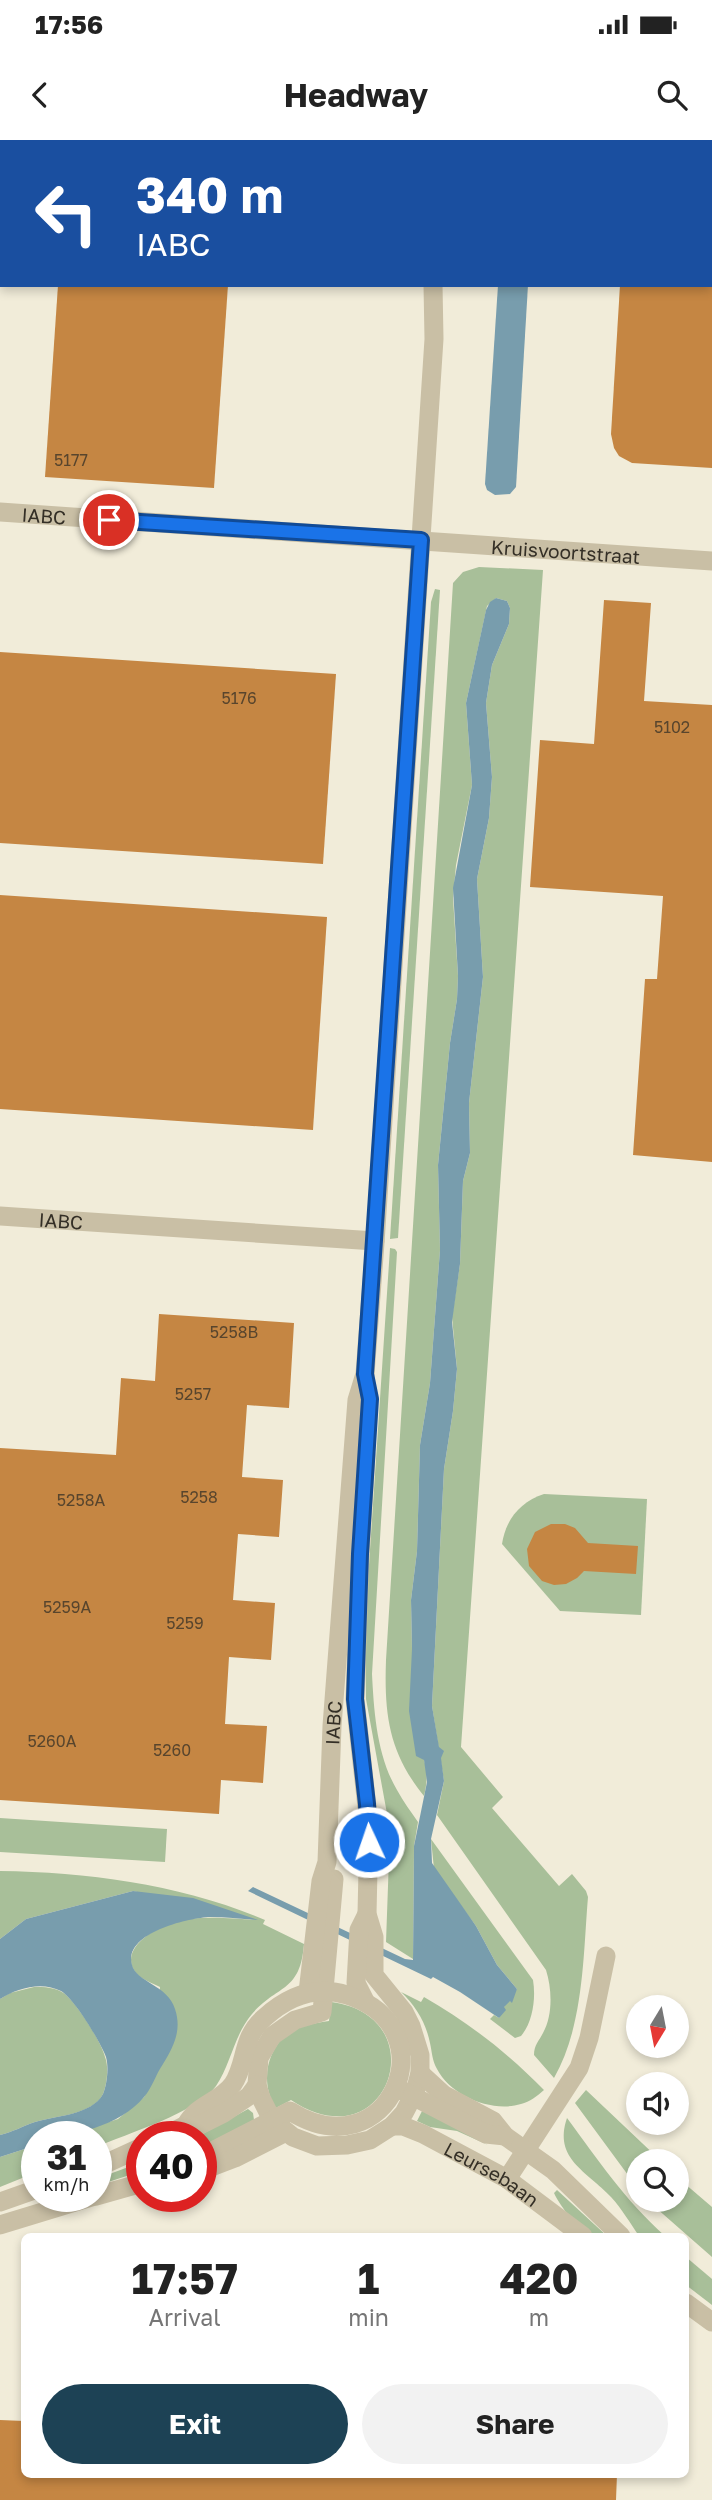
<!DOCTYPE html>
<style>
body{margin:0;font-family:"Golos Text",sans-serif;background:#f2f2f2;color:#222;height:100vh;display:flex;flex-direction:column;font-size:26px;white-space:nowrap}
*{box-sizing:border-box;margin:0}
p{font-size:23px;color:#767676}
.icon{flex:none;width:38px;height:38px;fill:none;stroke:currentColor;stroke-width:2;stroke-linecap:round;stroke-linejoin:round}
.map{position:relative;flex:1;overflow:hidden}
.sheet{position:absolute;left:21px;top:2093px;width:668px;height:245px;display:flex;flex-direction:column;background:#fff;border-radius:10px;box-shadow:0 4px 10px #0003}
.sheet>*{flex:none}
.hud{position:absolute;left:0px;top:0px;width:712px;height:147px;box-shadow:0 4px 10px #0003;background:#1a4fa0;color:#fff;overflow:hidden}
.needle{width:46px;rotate:190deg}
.fabs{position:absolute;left:626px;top:1855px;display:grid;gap:14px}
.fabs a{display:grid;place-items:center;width:63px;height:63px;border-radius:50%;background:#fff;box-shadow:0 4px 10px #0003;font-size:35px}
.speed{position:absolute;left:21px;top:1981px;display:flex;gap:14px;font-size:35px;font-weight:700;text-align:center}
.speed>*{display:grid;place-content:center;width:91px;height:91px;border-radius:50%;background:#fff;box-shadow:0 4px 10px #0003;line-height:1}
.speed small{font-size:18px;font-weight:400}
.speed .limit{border:10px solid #d22;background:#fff;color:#111}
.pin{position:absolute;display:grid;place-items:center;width:60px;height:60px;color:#fff;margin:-30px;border:4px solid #fff;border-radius:50%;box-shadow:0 2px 7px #0007}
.me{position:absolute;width:77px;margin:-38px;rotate:357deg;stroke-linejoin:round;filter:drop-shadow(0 0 5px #0008)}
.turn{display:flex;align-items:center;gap:24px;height:147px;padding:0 21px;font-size:32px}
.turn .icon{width:91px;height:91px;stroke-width:2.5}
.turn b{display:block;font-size:49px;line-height:60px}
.eta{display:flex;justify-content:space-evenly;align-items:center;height:119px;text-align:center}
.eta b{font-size:42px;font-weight:700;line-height:49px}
.primary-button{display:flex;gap:14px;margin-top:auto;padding:14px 21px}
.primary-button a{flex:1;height:80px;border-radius:42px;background:#1d4255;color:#fff;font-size:28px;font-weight:700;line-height:80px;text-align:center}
.primary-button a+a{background:#f2f2f2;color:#222}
.status{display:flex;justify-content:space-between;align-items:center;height:49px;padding:0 35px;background:#fff;direction:ltr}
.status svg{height:19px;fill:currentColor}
header{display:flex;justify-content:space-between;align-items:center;height:91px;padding:0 21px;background:#fff;font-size:32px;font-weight:700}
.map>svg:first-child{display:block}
.green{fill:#a8bf99}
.water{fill:#789dad}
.building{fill:#c58643}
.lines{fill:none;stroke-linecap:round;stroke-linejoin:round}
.minor{stroke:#c9bfa5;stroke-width:19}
.tertiary{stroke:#c9bfa5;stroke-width:19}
.route-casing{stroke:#114b97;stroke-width:18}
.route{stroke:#1a73e8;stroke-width:12}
.labels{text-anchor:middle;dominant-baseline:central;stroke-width:5;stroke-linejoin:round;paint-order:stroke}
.number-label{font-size:16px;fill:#58452d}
.street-label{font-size:19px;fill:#342f26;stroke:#f9f5e5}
</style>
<div class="status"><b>17:56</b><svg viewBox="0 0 49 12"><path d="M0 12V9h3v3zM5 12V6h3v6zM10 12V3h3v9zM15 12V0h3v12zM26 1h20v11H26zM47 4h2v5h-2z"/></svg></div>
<header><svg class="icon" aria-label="back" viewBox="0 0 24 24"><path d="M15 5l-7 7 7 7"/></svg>Headway<svg class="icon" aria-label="search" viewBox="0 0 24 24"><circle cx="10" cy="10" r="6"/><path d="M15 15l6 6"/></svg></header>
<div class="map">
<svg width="712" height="2360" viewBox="0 0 712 2360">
<rect width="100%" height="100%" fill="#f1ecd9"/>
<!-- green -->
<g class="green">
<path d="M479 427 543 430 461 1607 503 1657 492 1668 559 1746 572 1734 586 1751 588 1757C583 1817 584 1885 554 1938L534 1915C534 1905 539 1901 543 1893 553 1875 552 1849 546 1830L437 1675 444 1641 432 1566 444 1329 453 1271 457 1229 452 1177 460 1124 463 1041 470 1013 469 963 483 837 477 739 489 678 492 637 486 563 492 525 509 484 510 468 507 461 496 458 487 466 466 563 472 645 456 725 453 758 458 836 457 859 450 903 438 1025 440 1110 430 1243 420 1305 417 1411 411 1460 412 1509 424 1620C428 1633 427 1643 424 1656 389 1613 384 1574 386 1520L453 443 463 432Z"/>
<polygon points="435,449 440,450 398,1098 390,1099 431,462"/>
<path d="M390 1108 395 1109 397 1112 372 1534C374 1573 377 1616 397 1650 403 1661 411 1672 418 1682L414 1706 413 1819 386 1802 390 1690 366 1559 365 1485Z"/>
<path d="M544 1354 647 1359 641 1475 560 1471 502 1404C506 1379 520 1362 544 1354Z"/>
<polygon points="0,1678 167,1689 165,1722 0,1712"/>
<path d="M431 1699 533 1840C536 1858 533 1882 521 1896L515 1898 490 1879 494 1875 499 1878 503 1868 517 1849 497 1825 476 1786 434 1729Z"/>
<path d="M0 1731C89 1732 183 1745 265 1780L263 1784 304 1804C300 1853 278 1844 252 1874 234 1895 231 1924 216 1946 198 1972 126 1994 96 2007V1997H62L118 1979 144 1957 154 1938 160 1847C152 1843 141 1839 136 1833 118 1810 153 1789 171 1783 194 1775 230 1778 254 1780L133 1751 26 1779 0 1799Z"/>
<path d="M34 1847C44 1847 56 1847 65 1854 77 1864 101 1901 105 1917 109 1927 107 1944 103 1954 93 1975 54 1976 35 1982 23 1986 13 1992 0 1995V1859L10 1853Z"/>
<path d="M401 1852 421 1862 424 1857C469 1883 508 1913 544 1950 537 1956 530 1962 521 1964 492 1973 451 1956 437 1929 432 1920 432 1912 430 1903 426 1883 416 1866 401 1852Z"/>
<path d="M331 1862C438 1876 388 2025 291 1960L276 1968C261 1946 265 1913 286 1895 297 1886 315 1883 329 1881Z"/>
<polygon points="586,1950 661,2021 639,2021 639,2050 575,1963"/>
<polygon points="248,1969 253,1973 254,1980 201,2007 201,1997 197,1997"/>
<polygon points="422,1971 423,1971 488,2005 457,1991 430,1987 417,1981"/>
<path d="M567 1978C599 2021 624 2059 665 2096H639C630 2083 622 2069 611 2057 587 2031 553 2019 567 1978Z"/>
<polygon points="37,2005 37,2032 0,2047 0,2017"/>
<polygon points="142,2022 142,2031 96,2046 96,2039"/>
<polygon points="677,2037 712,2067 712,2117 647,2060 677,2060"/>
<path d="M557 2050 607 2096C603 2096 598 2098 595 2096 579 2091 561 2068 554 2053Z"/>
<polygon points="686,2117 712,2139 712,2165 686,2145"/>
</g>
<!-- water -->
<g class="water">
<polygon points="498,145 528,145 516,347 510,354 495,355 487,350 485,344"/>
<polygon points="496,458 507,461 510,468 509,484 492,525 486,563 492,637 489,678 477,739 483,837 469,963 470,1013 463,1041 460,1124 452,1182 457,1229 453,1271 444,1329 432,1566 439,1607 444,1611 441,1618 444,1641 431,1699 432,1723 476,1786 497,1825 517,1849 512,1863 510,1861 504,1867 506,1870 499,1878 460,1852 433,1837 431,1839 248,1751 253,1747 405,1819 413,1820 414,1706 427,1642 424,1620 416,1616 409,1571 412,1509 411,1460 417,1411 420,1305 430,1243 440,1110 438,1025 450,903 457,859 458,836 453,748 472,645 466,563 486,470 490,462"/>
<path d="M133 1751 193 1758 258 1780C242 1779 226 1777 210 1777 188 1778 123 1793 132 1825 136 1842 168 1845 175 1869 182 1890 174 1906 163 1924 156 1934 152 1948 144 1957 120 1986 72 1997 37 1997V2005L0 2017V1995C13 1992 23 1986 35 1982 54 1976 92 1975 103 1954 107 1945 109 1927 106 1917 101 1903 74 1858 61 1851 42 1841 17 1848 0 1859V1799L26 1779Z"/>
</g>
<!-- building -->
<g class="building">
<polygon points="58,145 228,145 214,348 45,337"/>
<polygon points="620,145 712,145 712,328 632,323 619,316 614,308 611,294"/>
<polygon points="604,460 651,463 644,561 712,565 712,1022 633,1015 645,839 657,839 663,756 530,747 540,600 594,604"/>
<polygon points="0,512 336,534 323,724 0,703"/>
<polygon points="0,755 327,777 313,990 0,969"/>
<polygon points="159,1174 294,1183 289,1268 247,1265 242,1337 283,1340 279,1397 238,1394 233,1460 275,1463 271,1520 229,1517 225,1584 267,1586 263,1643 221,1640 219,1674 0,1660 0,1308 116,1315 121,1238 155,1241"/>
<polygon points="551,1384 565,1384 575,1388 588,1403 638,1406 636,1434 584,1431 577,1438 566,1444 554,1445 542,1441 529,1426 527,1409 535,1392"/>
<polygon points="0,2280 24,2281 24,2334 617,2334 616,2360 0,2360"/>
</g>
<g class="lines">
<!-- minor -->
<g class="minor">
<polyline points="581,2 584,0"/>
<path id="s1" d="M0 372 712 421"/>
<path id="s2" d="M0 1076 375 1101"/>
<polyline points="507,2039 579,1928 589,1898 606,1816"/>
</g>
<!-- tertiary -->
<g class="tertiary">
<polyline points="255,0 260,2"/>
<polyline points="334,0 338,2"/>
<polyline points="334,1739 322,1872 295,1880 272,1896 259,1918 257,1945 261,1958 272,1980 293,1997 317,2006 347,2005 370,2000 392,1986 404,1973 415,1952 420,1933 420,1915 411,1886 404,1872 374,1835 374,1797 367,1774 369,1685 355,1559 360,1414 366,1315"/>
<path id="s3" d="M308 1852 321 1741 327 1722 332 1586 357 1260 365 1234 375 1103 434 199 433 145"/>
<polyline points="366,1863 356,1843 359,1790 367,1774"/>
<polyline points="420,1933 444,1955 493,1981 505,1996 553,2030 621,2096"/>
<polyline points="401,1950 486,1994 505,1996"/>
<path d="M186 1985C196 1965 220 1962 233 1944 247 1923 241 1898 264 1878 288 1856 315 1845 347 1855 452 1888 388 2033 290 1971L201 2017"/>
<path id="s4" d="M392 1986H403L423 1994 507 2039 583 2096"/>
<polyline points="163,1997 186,1985 198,1986 224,1973 249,1956 257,1945"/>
<polyline points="96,2028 142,2007"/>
<polyline points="201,2031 235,2018 286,1992"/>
<polyline points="96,2056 142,2043"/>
<polyline points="0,2062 37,2049"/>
<polyline points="0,2085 95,2056"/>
<polyline points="686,2163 712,2182"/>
</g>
</g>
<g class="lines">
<defs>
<polyline id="route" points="109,380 421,400 365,1234 370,1259 360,1414 355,1559 367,1664 369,1702"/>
</defs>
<!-- route casing -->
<use href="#route" class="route-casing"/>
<!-- route -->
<use href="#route" class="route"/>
</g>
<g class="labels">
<!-- number labels -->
<g class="number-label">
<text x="71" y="320">5177</text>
<text x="239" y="558">5176</text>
<text x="672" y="587">5102</text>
<text x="234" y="1192">5258B</text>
<text x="193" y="1254">5257</text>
<text x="199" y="1357">5258</text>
<text x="81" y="1360">5258A</text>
<text x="67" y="1467">5259A</text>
<text x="185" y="1483">5259</text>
<text x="52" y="1601">5260A</text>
<text x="172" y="1610">5260</text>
</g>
<!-- street labels -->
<g class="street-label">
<text stroke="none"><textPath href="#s1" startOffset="44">IABC</textPath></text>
<text stroke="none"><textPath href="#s1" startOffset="567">Kruisvoortstraat</textPath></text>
<text stroke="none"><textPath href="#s2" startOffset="61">IABC</textPath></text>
<text stroke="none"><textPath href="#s3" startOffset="271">IABC</textPath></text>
<text stroke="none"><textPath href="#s4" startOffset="112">Leursebaan</textPath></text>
</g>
</g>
</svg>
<div class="fabs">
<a><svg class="needle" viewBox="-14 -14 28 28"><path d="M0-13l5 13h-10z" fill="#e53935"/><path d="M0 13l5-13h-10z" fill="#767676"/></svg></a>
<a><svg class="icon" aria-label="sound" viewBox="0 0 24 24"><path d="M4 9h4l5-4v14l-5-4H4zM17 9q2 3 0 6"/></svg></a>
<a><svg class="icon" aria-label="search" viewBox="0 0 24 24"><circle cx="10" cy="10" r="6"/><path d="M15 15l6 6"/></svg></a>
</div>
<div class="speed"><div>31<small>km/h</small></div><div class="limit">40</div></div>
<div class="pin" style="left:109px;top:380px;background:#d93025"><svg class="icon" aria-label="arrive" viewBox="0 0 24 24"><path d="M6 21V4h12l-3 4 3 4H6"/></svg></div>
<svg class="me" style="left:369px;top:1702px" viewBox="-20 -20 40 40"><circle r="17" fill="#1a73e8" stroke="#fff" stroke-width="3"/><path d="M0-11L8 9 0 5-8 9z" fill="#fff"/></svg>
<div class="hud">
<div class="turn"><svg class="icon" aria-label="left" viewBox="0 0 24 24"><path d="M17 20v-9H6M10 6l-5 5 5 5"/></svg><div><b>340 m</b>IABC</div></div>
</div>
<section class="sheet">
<div class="eta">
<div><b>17:57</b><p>Arrival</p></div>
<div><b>1</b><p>min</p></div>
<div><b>420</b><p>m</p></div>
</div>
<div class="primary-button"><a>Exit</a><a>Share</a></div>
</section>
</div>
